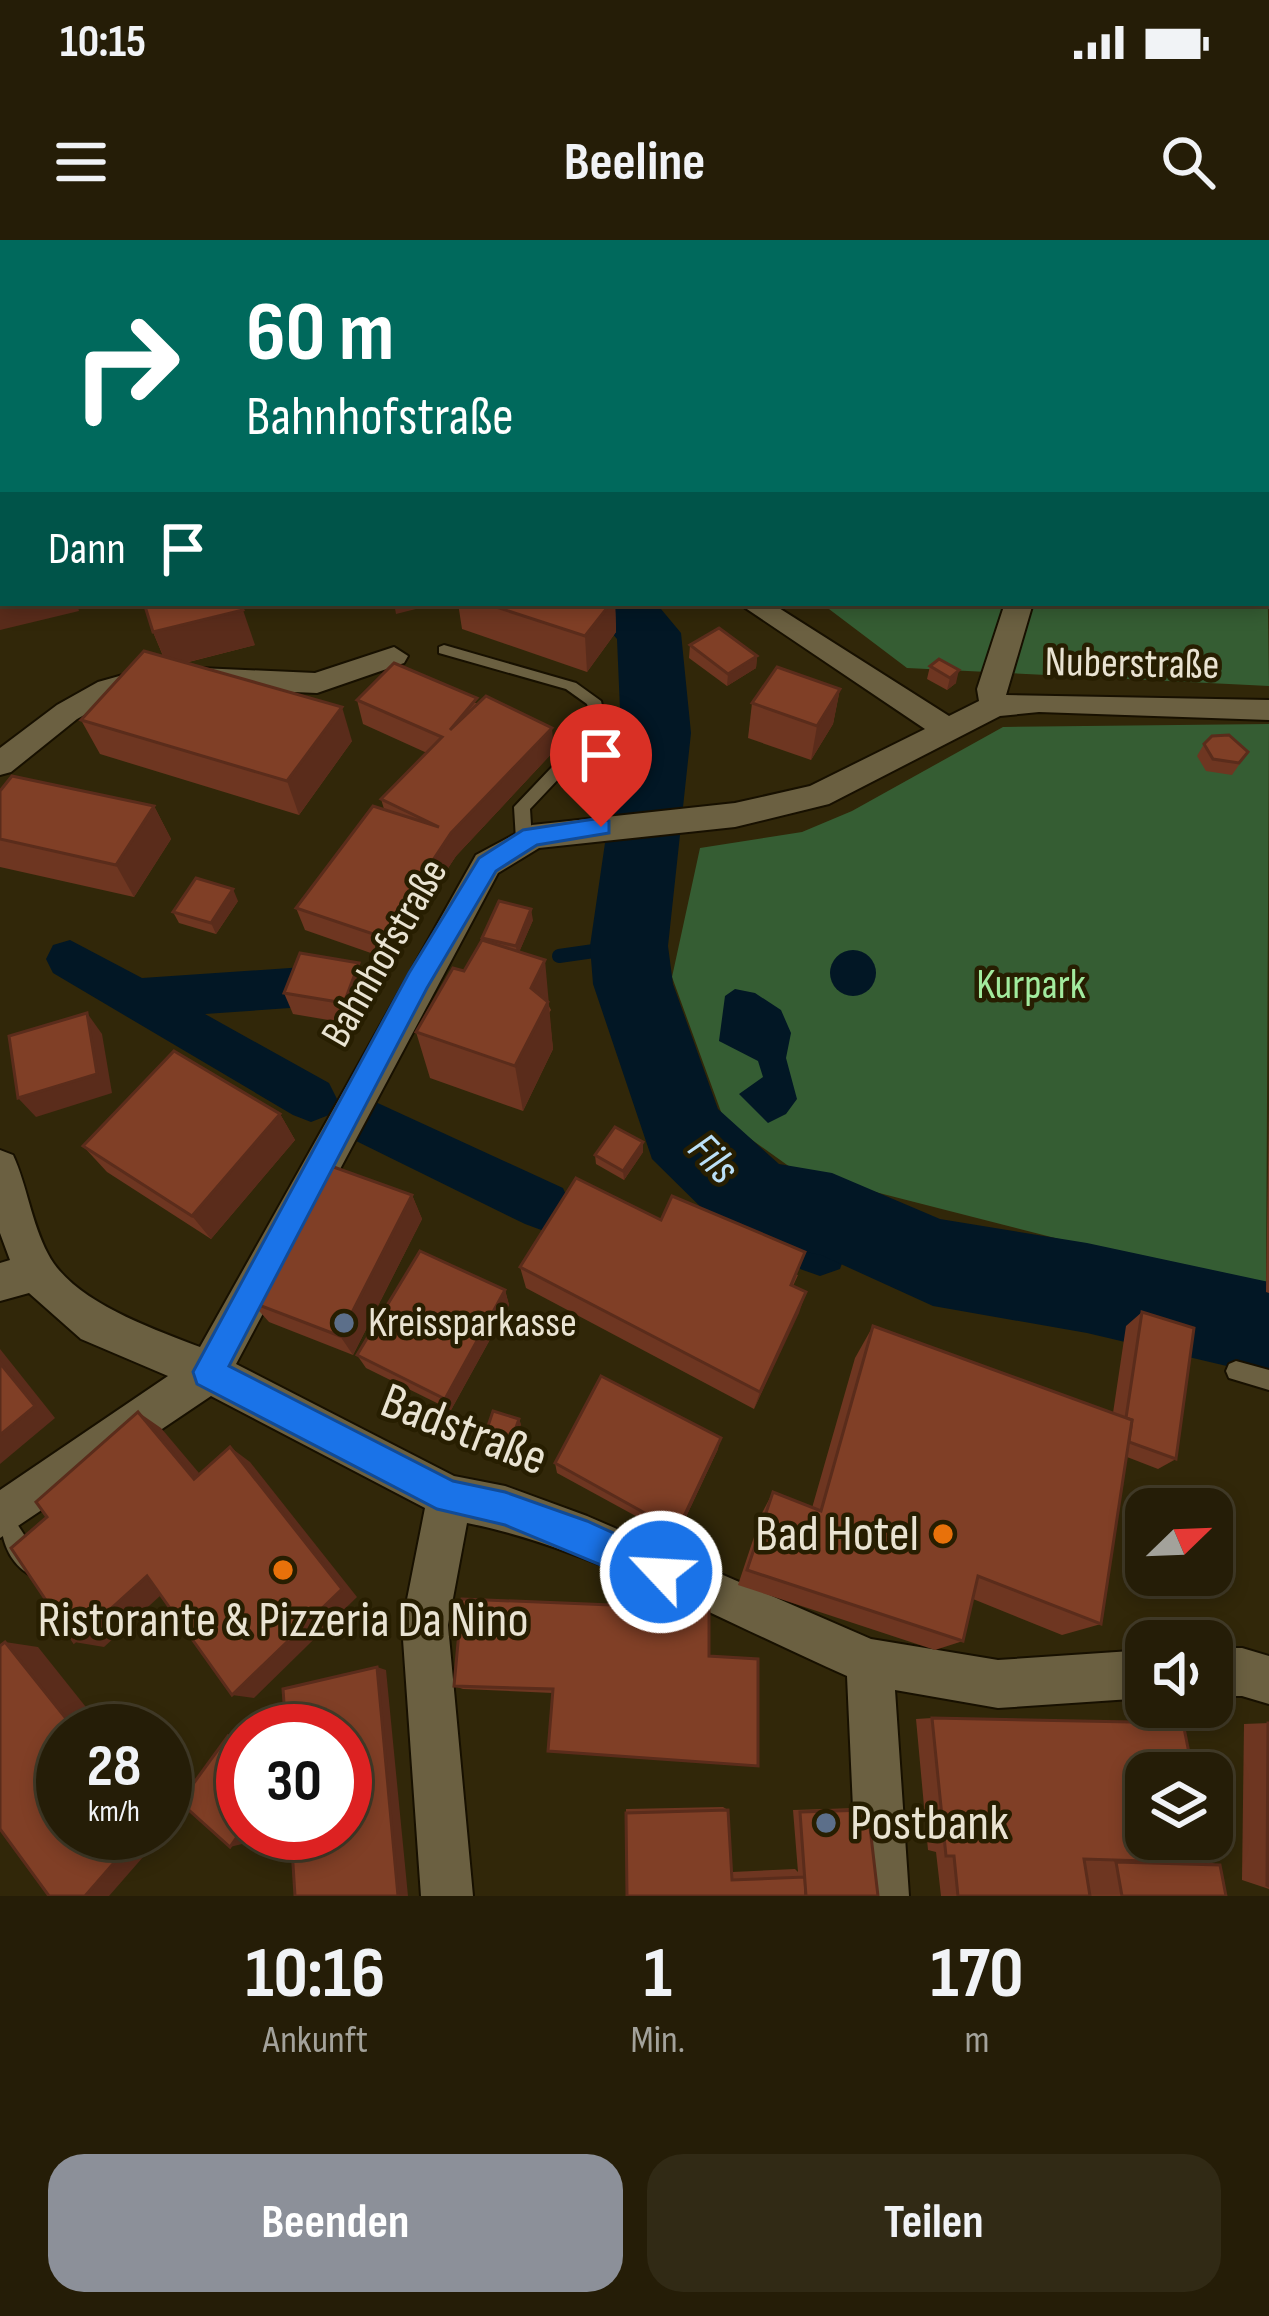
<!DOCTYPE html>
<html lang="de">
<meta charset="utf-8">
<style>
body{margin:0;font-family:"Sofia Sans Condensed",sans-serif;background:#312a15;color:#f1f3f6;height:100vh;display:flex;flex-direction:column;font-size:45px;white-space:nowrap}
*{box-sizing:border-box;margin:0}
p{font-size:39px;color:#a3a29b}
.icon{flex:none;width:66px;height:66px;fill:none;stroke:currentColor;stroke-width:2;stroke-linecap:round;stroke-linejoin:round}
.map{position:relative;height:1656px;overflow:hidden}
.details{display:flex;flex-direction:column;background:#251d07;flex:1}
.details>*{flex:none}
.top-card{position:absolute;left:0px;top:0px;width:1269px;height:366px;box-shadow:0 6px 18px #0003,0 0 0 3px #423b28;background:#00695c;color:#fff;overflow:hidden}
.needle{width:78px;rotate:67deg}
.fabs{position:absolute;left:1125px;top:1248px;display:grid;gap:24px}
.fabs a{display:grid;place-items:center;width:108px;height:108px;border-radius:24px;background:#251d07;box-shadow:0 6px 18px #0003,0 0 0 3px #423b28;font-size:60px}
.speed{position:absolute;left:36px;top:1464px;display:flex;gap:24px;font-size:60px;font-weight:700;text-align:center}
.speed>*{display:grid;place-content:center;width:156px;height:156px;border-radius:50%;background:#251d07;box-shadow:0 6px 18px #0003,0 0 0 3px #423b28;line-height:1}
.speed small{font-size:30px;font-weight:400}
.speed .limit{border:18px solid #d22;background:#fff;color:#111}
.pin{position:absolute;display:grid;place-items:center;width:102px;height:102px;color:#fff;margin:-123px -51px;border-radius:50% 50% 50% 0;rotate:-45deg;box-shadow:0 0 12px #0007}
.pin .icon{rotate:45deg}
.me{position:absolute;width:132px;margin:-66px;rotate:295deg;stroke-linejoin:round;filter:drop-shadow(0 0 9px #0008)}
.turn{display:flex;align-items:center;gap:42px;height:252px;padding:0 48px;font-size:54px}
.turn .icon{width:156px;height:156px;stroke-width:2.5}
.turn b{display:block;font-size:84px;line-height:102px}
.then{display:flex;align-items:center;height:114px;padding:0 48px;background:#0003;gap:24px;font-size:45px}
.eta{display:flex;justify-content:space-evenly;align-items:center;height:204px;text-align:center}
.eta b{font-size:72px;font-weight:700;line-height:84px}
.action{display:flex;gap:24px;margin-top:auto;padding:24px 48px}
.action a{flex:1;height:138px;border-radius:36px;background:#8c9099;color:#fff;font-size:48px;font-weight:700;line-height:138px;text-align:center}
.action a+a{background:#312a15;color:#f1f3f6}
.status{display:flex;justify-content:space-between;align-items:center;height:84px;padding:0 60px;background:#251d07;direction:ltr}
.status svg{height:33px;fill:currentColor}
header{display:flex;justify-content:space-between;align-items:center;height:156px;padding:0 48px;background:#251d07;font-size:54px;font-weight:700}
.map>svg:first-child{display:block}
.green{fill:#355d33}
.water{fill:#021725}
.lines{fill:none;stroke-linecap:round;stroke-linejoin:round}
.stream{stroke:#021725;stroke-width:14}
.canal{fill:#021725;fill-rule:evenodd}
.river{fill:#021725;fill-rule:evenodd}
.lane-casing{stroke:#171000;stroke-width:4}
.street-casing{stroke:#171000;stroke-width:4}
.primary-casing{stroke:#171000;stroke-width:5}
.lane{fill:#6b6041;fill-rule:evenodd}
.street{fill:#6b6041;fill-rule:evenodd}
.primary{fill:#8f7742;fill-rule:evenodd}
.wall{fill:#6e3621}
.shaded-wall{fill:#5a2c1b}
.building{fill:#803f26;stroke:#5a2c1b;stroke-width:3}
.route{fill:#1a73e8;stroke:#114b97;stroke-width:3}
.service-dot{fill:#5c6f8a;stroke:#271e01;stroke-width:4.5}
.food-dot{fill:#e8710a;stroke:#271e01;stroke-width:4.5}
.labels{text-anchor:middle;dominant-baseline:central;stroke-width:9;stroke-linejoin:round;paint-order:stroke}
.street-label{font-size:42px;fill:#e9e3d2;stroke:#271e01}
.park-label{font-size:42px;fill:#a2eb9e;stroke:#271e01}
.poi-label{font-size:42px;fill:#e9e3d2;stroke:#271e01;text-anchor:start}
.water-label{font-size:45px;font-style:italic;fill:#bbe0f8;stroke:#271e01}
.near-street-label{font-size:51px;fill:#e9e3d2;stroke:#271e01}
.near-poi-label{font-size:51px;fill:#e9e3d2;stroke:#271e01;text-anchor:end}
</style>
<div class="status"><b>10:15</b><svg viewBox="0 0 49 12"><path d="M0 12V9h3v3zM5 12V6h3v6zM10 12V3h3v9zM15 12V0h3v12zM26 1h20v11H26zM47 4h2v5h-2z"/></svg></div>
<header><svg class="icon" aria-label="menu" viewBox="0 0 24 24"><path d="M4 6h16M4 12h16M4 18h16"/></svg>Beeline<svg class="icon" aria-label="search" viewBox="0 0 24 24"><circle cx="10" cy="10" r="6"/><path d="M15 15l6 6"/></svg></header>
<div class="map">
<svg width="1269" height="1656" viewBox="0 0 1269 1656">
<rect width="100%" height="100%" fill="#312709"/>
<!-- green -->
<g class="green">
<polygon points="1266,234 1269,446 907,428 821,363 1266,363"/>
<polygon points="1269,484 1266,1052 797,932 724,880 672,737 700,608 802,592 852,571 1003,487"/>
</g>
<!-- water -->
<g class="water">
<circle cx="853" cy="733" r="23"/>
<polygon points="735,749 755,753 781,770 791,793 786,818 797,859 786,874 768,883 739,854 763,837 758,821 719,801 725,756"/>
</g>
<g class="lines">
<!-- stream -->
<g class="stream">
<polyline points="559,716 629,706"/>
<polyline points="925,1049 933,1022"/>
</g>
<!-- canal -->
<g class="canal">
<polygon points="70,700 142,738 304,727 321,733 328,747 321,761 304,767 205,774 329,843 337,859 329,875 311,882 293,875 53,733 46,719 53,705"/>
<polygon points="369,859 563,948 571,966 563,984 544,991 525,984 350,898 343,882 350,866"/>
<polygon points="832,950 851,957 859,975 840,1029 820,1036 800,1029 792,1010 813,957"/>
</g>
<!-- river -->
<polygon class="river" points="586,363 656,363 681,393 691,493 668,706 673,744 718,869 779,924 832,933 940,979 1087,1003 1269,1042 1269,1136 1087,1093 933,1066 821,1015 756,1002 724,990 652,919 593,744 590,706 621,493 617,399"/>
<defs>
<g id="lane">
<polygon points="444,405 576,443 601,461 605,479 603,483 581,515 530,569 532,600 530,604 518,604 516,600 514,567 571,507 591,479 587,464 566,449 439,413 439,407"/>
<polygon points="1236,1121 1269,1130 1269,1150 1229,1138 1226,1131 1229,1124"/>
<path d="M0 1267 8 1270 38 1316 41 1324 38 1332 30 1335C5 1320 0 1294 0 1267Z"/>
</g>
<g id="street">
<rect x="1266" y="241" width="3" height="14"/>
<path d="M738 363H771L949 476 979 461 977 449 1005 363H1033L1006 455 1269 460V480L1039 472 1000 476 829 564 735 587 539 608 498 633 236 1124 454 1236 505 1246 587 1276 871 1399 998 1420 1146 1410V1458L998 1468 895 1450 909 1656H857L847 1436C731 1385 589 1307 467 1283L448 1385 473 1656H421L402 1385 425 1268 211 1156 0 1298V1250L168 1136 81 1099 29 1053 0 1061V1023L10 1020 0 993V910L13 915C27 945 31 982 48 1014 72 1061 153 1089 200 1107L476 615 532 585 735 563 810 546 925 489Z"/>
<polygon points="394,407 408,416 404,423 317,453 155,446 118,456 77,479 11,532 0,535 0,508 57,465 98,442 155,426 315,433"/>
<polygon points="1212,1408 1242,1408 1269,1416 1269,1464 1242,1456 1212,1456"/>
</g>
<g id="primary">
<polygon points="631,0 678,0 680,3 633,3"/>
<polygon points="1266,90 1269,91 1269,113 1266,112"/>
</g>
</defs>
<!-- lane casing -->
<use href="#lane" class="lane-casing"/>
<!-- street casing -->
<use href="#street" class="street-casing"/>
<!-- primary casing -->
<use href="#primary" class="primary-casing"/>
<!-- lane -->
<use href="#lane" class="lane"/>
<!-- street -->
<use href="#street" class="street"/>
<!-- primary -->
<use href="#primary" class="primary"/>
</g>
<!-- wall -->
<g class="wall">
<polygon points="207,0 349,0 353,3 208,3"/>
<polygon points="458,363 615,363 616,392 587,432 462,389"/>
<polygon points="153,392 255,405 185,423 352,501 299,575 100,514 81,480 163,416"/>
<polygon points="690,405 757,416 756,428 727,446 689,418"/>
<polygon points="939,419 956,443 947,450 927,439 930,426"/>
<polygon points="840,449 833,484 811,520 748,498 752,463"/>
<polygon points="357,460 478,463 554,511 456,616 388,719 305,690 296,668 384,569 381,559 427,513 363,484"/>
<polygon points="1204,504 1248,512 1232,535 1206,531 1197,516"/>
<polygon points="0,551 154,566 171,599 134,657 0,627"/>
<polygon points="238,661 216,694 179,683 173,672"/>
<polygon points="533,680 519,712 551,770 549,773 553,809 523,871 430,838 416,792 464,731 482,698"/>
<polygon points="366,744 352,784 293,774 284,753"/>
<polygon points="1269,865 1269,1053 1266,1052"/>
<polygon points="280,874 295,900 211,999 107,932 83,906"/>
<polygon points="643,912 624,940 596,924 595,915"/>
<polygon points="412,955 422,979 353,1115 269,1082 251,1062"/>
<polygon points="661,980 798,1035 793,1046 806,1052 754,1169 526,1048 520,1027"/>
<polygon points="505,1050 509,1065 451,1170 366,1128 357,1115"/>
<polygon points="1142,1072 1176,1219 1158,1229 1127,1217 1101,1384 1062,1395 973,1359 963,1401 935,1410 738,1345 762,1273 773,1252 812,1268 855,1118 873,1086 1113,1173 1126,1086"/>
<polygon points="521,1184 512,1209 488,1201 485,1195"/>
<polygon points="718,1209 676,1298 557,1233 555,1223"/>
<polygon points="709,1369 553,1453 463,1449 454,1446"/>
<polygon points="932,1478 1211,1623 1220,1625 1226,1656 941,1656 936,1612 928,1610 916,1479"/>
<polygon points="1269,1483 1269,1649 1242,1640 1244,1484"/>
<polygon points="723,1567 728,1570 732,1632 795,1629 798,1632 793,1570 859,1568 868,1570 878,1656 627,1656 626,1569"/>
</g>
<!-- shaded-wall -->
<g class="shaded-wall">
<polygon points="0,323 3,323 3,363 77,363 79,371 0,390"/>
<polygon points="394,363 424,363 424,367 396,374"/>
<polygon points="611,363 615,363 616,392 587,432 585,396"/>
<polygon points="243,370 255,405 168,427 153,392"/>
<polygon points="757,416 756,428 727,446 728,434"/>
<polygon points="959,430 956,443 947,450 950,438"/>
<polygon points="840,449 833,484 811,520 817,486"/>
<polygon points="342,467 352,501 299,575 287,541"/>
<polygon points="552,488 554,511 456,616 388,719 382,697 451,593"/>
<polygon points="154,566 171,599 134,657 116,625"/>
<polygon points="233,649 238,661 216,694 211,683"/>
<polygon points="531,669 533,680 517,717 516,706"/>
<polygon points="545,720 553,809 523,871 515,826 531,748"/>
<polygon points="359,723 366,744 352,784 344,763"/>
<polygon points="87,773 102,794 112,853 36,877 18,858"/>
<polygon points="280,874 295,900 211,999 192,976"/>
<polygon points="643,902 643,912 624,940 623,931"/>
<polygon points="412,955 422,979 353,1115 340,1096"/>
<polygon points="505,1050 509,1065 451,1170 445,1159"/>
<polygon points="806,1052 799,1073 754,1169 760,1152"/>
<polygon points="0,1109 55,1178 0,1224"/>
<polygon points="138,1172 161,1188 215,1252 194,1239"/>
<polygon points="519,1179 521,1184 512,1209 510,1204"/>
<polygon points="721,1198 718,1209 676,1298 677,1291"/>
<polygon points="230,1207 250,1222 357,1357 254,1458 232,1455"/>
<polygon points="147,1336 172,1345 104,1407 74,1402"/>
<polygon points="5,1402 38,1407 105,1491 76,1491"/>
<polygon points="377,1427 386,1430 408,1656 398,1656"/>
<polygon points="228,1496 243,1496 243,1509"/>
<polygon points="165,1566 176,1579 165,1592"/>
<polygon points="243,1588 243,1593 253,1593 246,1603 230,1607"/>
<polygon points="140,1593 164,1593 109,1656 85,1656"/>
</g>
<!-- building -->
<g class="building">
<polygon points="217,0 239,0 243,3 221,3"/>
<polygon points="269,0 349,0 353,3 274,3"/>
<polygon points="3,224 3,323 0,323 0,225"/>
<polygon points="144,363 240,363 243,370 153,392"/>
<polygon points="484,363 611,363 585,396"/>
<polygon points="719,388 757,416 728,434 690,405"/>
<polygon points="144,411 342,467 287,541 81,480"/>
<polygon points="939,419 959,430 950,438 930,426"/>
<polygon points="394,423 477,458 450,490 486,456 552,488 451,593 382,697 296,668 373,566 439,587 381,559 442,497 357,460"/>
<polygon points="777,427 840,449 817,486 752,463"/>
<polygon points="1229,495 1248,512 1239,523 1213,519 1204,504 1212,496"/>
<polygon points="12,536 154,566 116,625 0,599 0,551"/>
<polygon points="196,638 233,649 211,683 173,672"/>
<polygon points="499,661 531,669 516,706 482,698"/>
<polygon points="482,700 545,720 531,748 548,762 515,826 416,792 453,728 464,731"/>
<polygon points="300,713 359,723 344,763 284,753"/>
<polygon points="87,773 97,834 18,858 9,796"/>
<polygon points="174,811 280,874 192,976 83,906"/>
<polygon points="615,887 643,902 623,931 595,915"/>
<polygon points="328,925 412,955 340,1096 251,1062"/>
<polygon points="576,938 661,980 672,956 805,1012 791,1045 806,1052 760,1152 520,1027"/>
<polygon points="420,1011 505,1050 445,1159 357,1115"/>
<polygon points="1142,1072 1194,1088 1176,1219 1129,1202 1132,1180 1126,1178"/>
<polygon points="873,1086 1132,1180 1101,1384 978,1336 963,1401 747,1330 773,1252 821,1271"/>
<polygon points="0,1123 35,1166 0,1195"/>
<polygon points="601,1136 721,1198 677,1291 555,1223"/>
<polygon points="493,1171 519,1179 510,1204 485,1195"/>
<polygon points="138,1172 194,1239 230,1207 342,1349 232,1455 147,1336 74,1402 11,1308 47,1277 36,1262"/>
<polygon points="462,1359 709,1369 709,1416 758,1419 758,1526 548,1511 553,1449 454,1446"/>
<polygon points="5,1402 76,1491 63,1491 63,1593 140,1593 85,1656 49,1656 0,1589 0,1406"/>
<polygon points="377,1427 398,1656 295,1656 291,1593 345,1593 345,1491 286,1491 283,1449"/>
<polygon points="932,1478 1183,1483 1193,1533 1146,1533 1146,1599 1206,1599 1211,1623 1084,1619 1090,1656 958,1656 954,1616 946,1616"/>
<polygon points="1268,1483 1269,1483 1269,1646 1267,1645"/>
<polygon points="228,1496 243,1509 243,1588 230,1607 180,1562"/>
<polygon points="728,1570 732,1640 805,1637 806,1656 627,1656 626,1573"/>
<polygon points="868,1570 878,1656 806,1656 800,1572"/>
<polygon points="1116,1622 1220,1625 1226,1656 1122,1656"/>
</g>
<!-- route -->
<polygon class="route" points="601,578 609,581 609,593 537,605 496,631 427,748 229,1126 453,1241 505,1252 587,1281 673,1320 678,1332 673,1345 661,1350 505,1285 437,1269 197,1144 193,1132 409,733 479,618 523,590"/>
<!-- markers -->
<g class="service-dot">
<circle cx="344" cy="1083" r="12"/>
<circle cx="826" cy="1583" r="12"/>
</g>
<g class="food-dot">
<circle cx="943" cy="1294" r="12"/>
<circle cx="283" cy="1330" r="12"/>
</g>
<g class="labels">
<!-- street labels -->
<g class="street-label">
<text transform="translate(1132 424) rotate(1)">Nuberstraße</text>
<text transform="translate(385 713) rotate(-60)">Bahnhofstraße</text>
</g>
<!-- park labels -->
<g class="park-label">
<text x="1031" y="745">Kurpark</text>
</g>
<!-- poi labels -->
<g class="poi-label">
<text x="368" y="1083">Kreissparkasse</text>
</g>
<!-- water labels -->
<g class="water-label">
<text transform="translate(713 919) rotate(46)">Fils</text>
</g>
<!-- near-street labels -->
<g class="near-street-label">
<text transform="translate(464 1190) rotate(21)">Badstraße</text>
</g>
<!-- near-poi labels -->
<g class="near-poi-label">
<text x="919" y="1294">Bad Hotel</text>
<text x="283" y="1380" text-anchor="middle">Ristorante &amp; Pizzeria Da Nino</text>
<text x="850" y="1583" text-anchor="start">Postbank</text>
</g>
</g>
</svg>
<div class="fabs">
<a><svg class="needle" viewBox="-14 -14 28 28"><path d="M0-13l5 13h-10z" fill="#e53935"/><path d="M0 13l5-13h-10z" fill="#a3a29b"/></svg></a>
<a><svg class="icon" aria-label="sound" viewBox="0 0 24 24"><path d="M4 9h4l5-4v14l-5-4H4zM17 9q2 3 0 6"/></svg></a>
<a><svg class="icon" aria-label="layers" viewBox="0 0 24 24"><path d="M12 4l9 5-9 5-9-5zM3 14l9 5 9-5"/></svg></a>
</div>
<div class="speed"><div>28<small>km/h</small></div><div class="limit">30</div></div>
<div class="pin" style="left:601px;top:587px;background:#d93025"><svg class="icon" aria-label="arrive" viewBox="0 0 24 24"><path d="M6 21V4h12l-3 4 3 4H6"/></svg></div>
<svg class="me" style="left:661px;top:1332px" viewBox="-20 -20 40 40"><circle r="17" fill="#1a73e8" stroke="#fff" stroke-width="3"/><path d="M0-11L8 9 0 5-8 9z" fill="#fff"/></svg>
<div class="top-card">
<div class="turn"><svg class="icon" aria-label="right" viewBox="0 0 24 24"><path d="M7 20v-9h11M14 6l5 5-5 5"/></svg><div><b>60 m</b>Bahnhofstraße</div></div>
<div class="then">Dann<svg class="icon" aria-label="arrive" viewBox="0 0 24 24"><path d="M6 21V4h12l-3 4 3 4H6"/></svg></div>
</div>
</div>
<section class="details">
<div class="eta">
<div><b>10:16</b><p>Ankunft</p></div>
<div><b>1</b><p>Min.</p></div>
<div><b>170</b><p>m</p></div>
</div>
<div class="action"><a>Beenden</a><a>Teilen</a></div>
</section>
